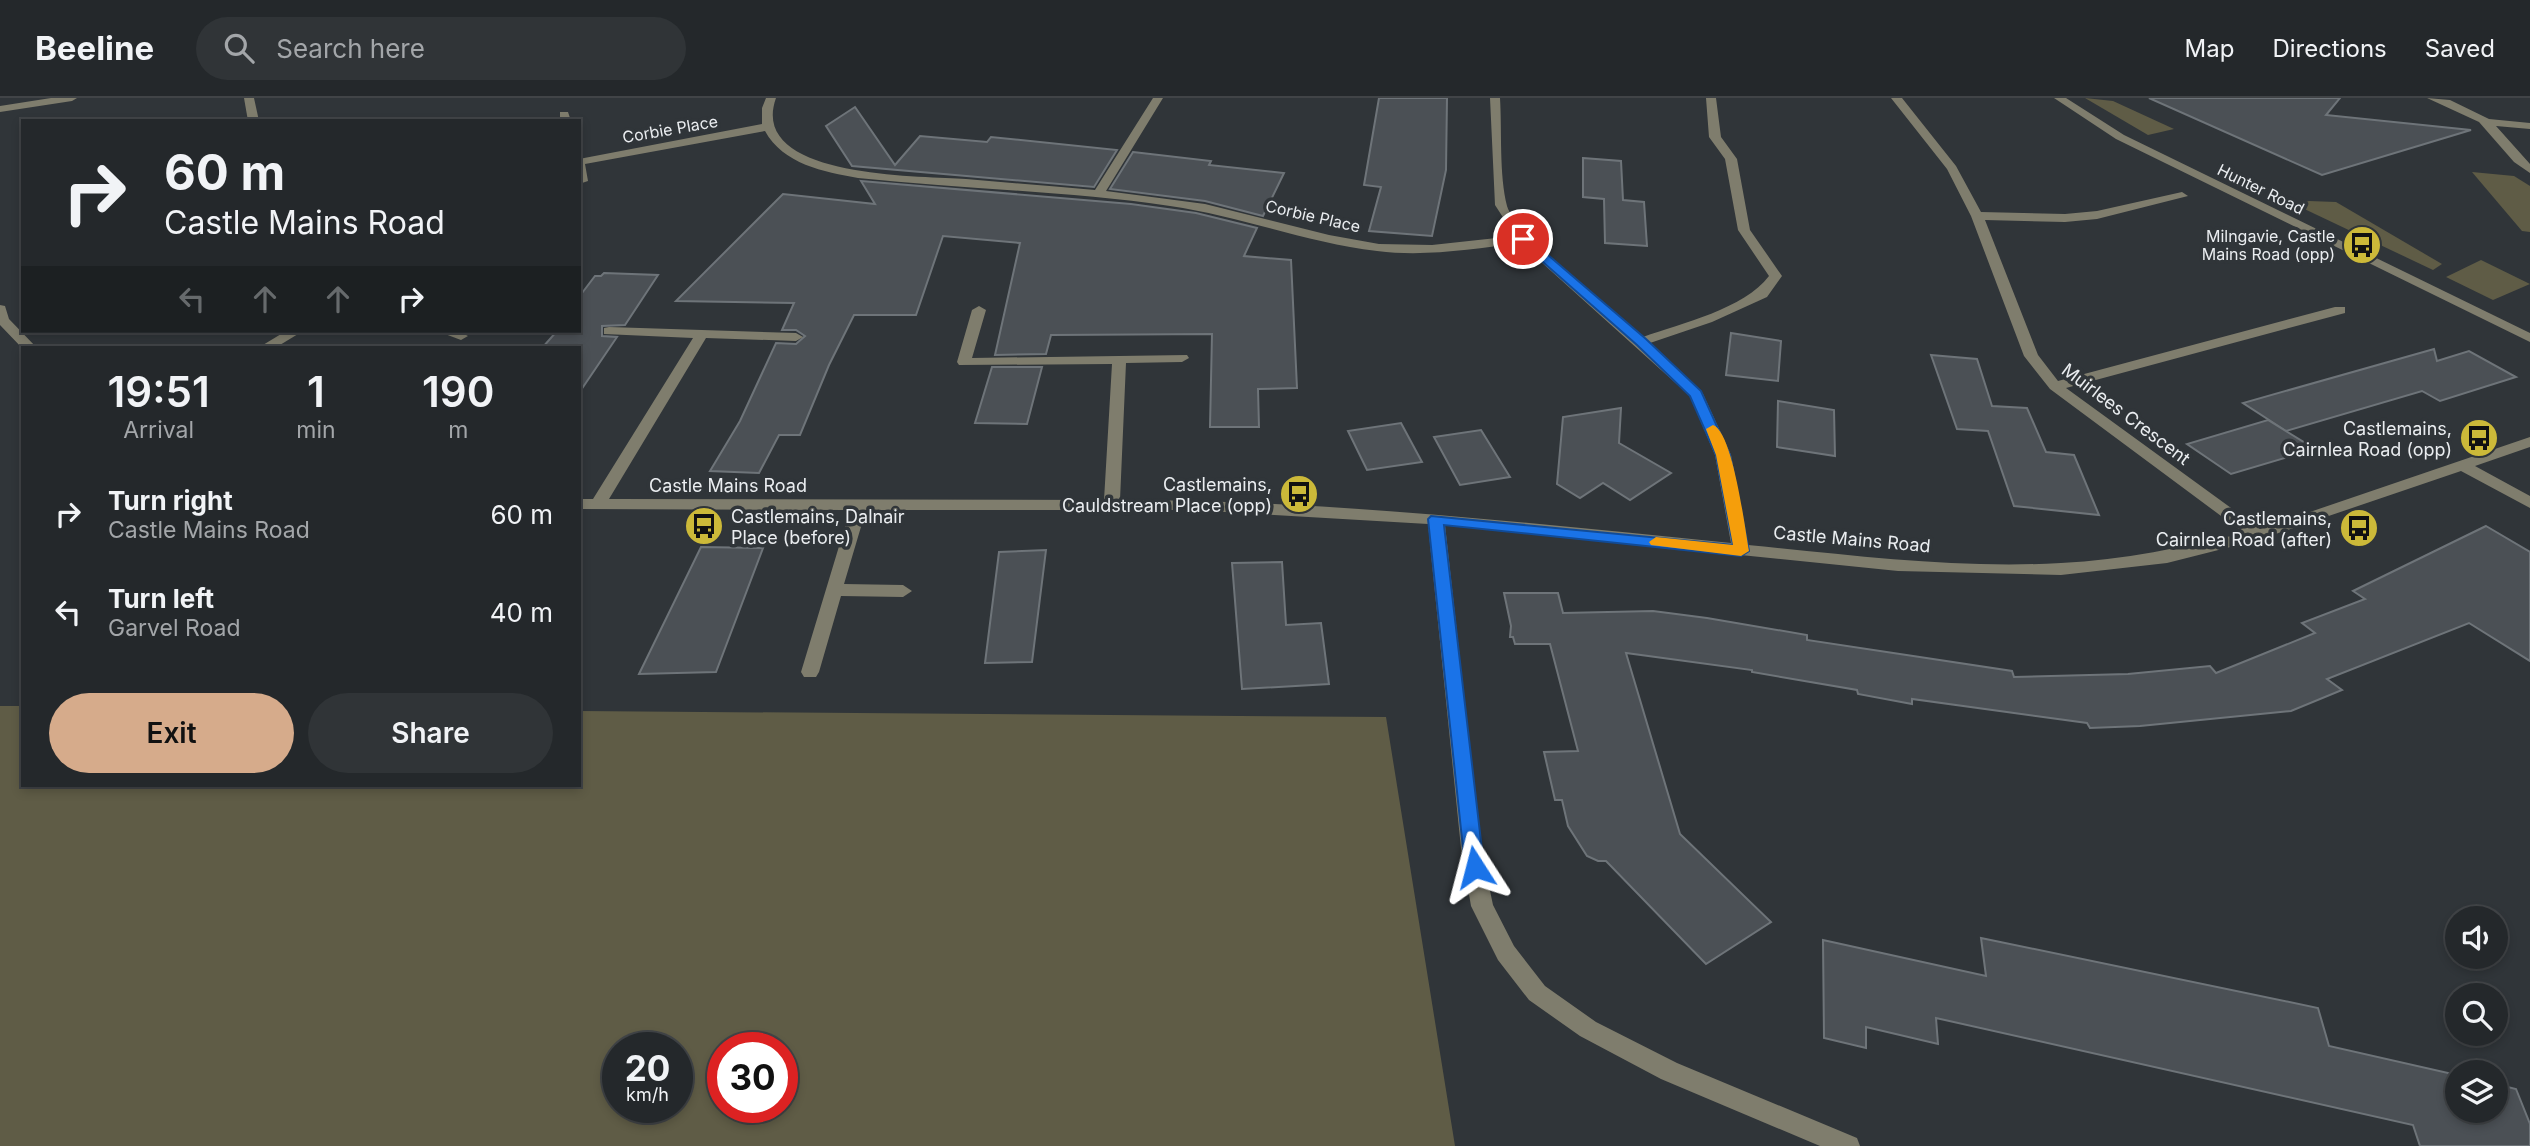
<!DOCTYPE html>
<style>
body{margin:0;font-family:Inter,sans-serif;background:#303437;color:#f1f3f6;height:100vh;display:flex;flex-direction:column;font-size:26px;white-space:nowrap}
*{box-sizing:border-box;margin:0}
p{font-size:23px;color:#a3a6a9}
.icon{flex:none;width:38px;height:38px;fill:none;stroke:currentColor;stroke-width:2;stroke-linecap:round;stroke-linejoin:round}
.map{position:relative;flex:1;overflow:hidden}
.side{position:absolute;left:21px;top:248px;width:560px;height:441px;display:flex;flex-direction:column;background:#24282b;border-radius:0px;box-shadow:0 4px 10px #0003,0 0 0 2px #414447}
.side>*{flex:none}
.top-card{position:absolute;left:21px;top:21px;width:560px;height:214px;border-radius:0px;box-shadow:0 4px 10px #0003,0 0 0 2px #414447;background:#24282b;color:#f1f3f6;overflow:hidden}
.fabs{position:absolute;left:2445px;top:808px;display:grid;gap:14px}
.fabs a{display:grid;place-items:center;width:63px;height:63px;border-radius:50%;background:#24282b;box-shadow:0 4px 10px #0003,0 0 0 2px #414447;font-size:35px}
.speed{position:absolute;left:602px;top:934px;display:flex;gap:14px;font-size:35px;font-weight:700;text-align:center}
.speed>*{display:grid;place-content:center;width:91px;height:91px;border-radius:50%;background:#24282b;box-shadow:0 4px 10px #0003,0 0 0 2px #414447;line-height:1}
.speed small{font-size:18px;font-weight:400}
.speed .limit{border:10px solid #d22;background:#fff;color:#111}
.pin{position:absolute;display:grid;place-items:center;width:60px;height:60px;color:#fff;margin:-30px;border:4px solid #fff;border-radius:50%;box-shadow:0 2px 7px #0007}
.me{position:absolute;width:77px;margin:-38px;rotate:351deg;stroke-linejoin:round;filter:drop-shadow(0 0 5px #0008)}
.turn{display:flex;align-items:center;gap:24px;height:147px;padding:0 28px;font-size:32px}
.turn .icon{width:91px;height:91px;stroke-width:2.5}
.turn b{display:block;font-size:49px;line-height:60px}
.lanes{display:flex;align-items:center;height:66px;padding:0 28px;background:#0003;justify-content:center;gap:35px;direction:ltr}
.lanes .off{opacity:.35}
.eta{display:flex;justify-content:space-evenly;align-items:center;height:119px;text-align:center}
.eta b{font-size:42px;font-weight:600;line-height:49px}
.action{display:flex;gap:14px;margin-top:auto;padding:14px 28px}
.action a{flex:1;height:80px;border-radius:42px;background:#d6ab8b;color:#111;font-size:28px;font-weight:600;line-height:80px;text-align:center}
.action a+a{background:#303437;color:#f1f3f6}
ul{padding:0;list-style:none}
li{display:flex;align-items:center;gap:21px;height:98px;padding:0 28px}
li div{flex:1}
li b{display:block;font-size:26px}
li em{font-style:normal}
header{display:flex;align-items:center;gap:42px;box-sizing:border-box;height:98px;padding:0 35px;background:#24282b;border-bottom:2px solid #414447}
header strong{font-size:33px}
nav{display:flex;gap:38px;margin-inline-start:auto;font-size:24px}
.search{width:490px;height:63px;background:#303437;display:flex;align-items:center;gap:18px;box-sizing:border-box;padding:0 24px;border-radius:38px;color:#a3a6a9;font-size:26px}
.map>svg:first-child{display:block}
.green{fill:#5f5c46;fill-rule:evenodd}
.building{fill:#4b5055;stroke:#6e7479;stroke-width:2}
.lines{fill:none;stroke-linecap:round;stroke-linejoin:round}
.minor{fill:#7f7d6d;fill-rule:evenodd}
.route{fill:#1a73e8;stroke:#114b97;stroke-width:2}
.slow{fill:#f59e0b}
.labels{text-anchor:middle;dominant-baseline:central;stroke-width:7;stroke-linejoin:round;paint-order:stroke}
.far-street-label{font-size:16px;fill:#eaedf0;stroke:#303539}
.far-poi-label{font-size:16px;fill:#eaedf0;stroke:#303539;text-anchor:end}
.street-label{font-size:18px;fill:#eaedf0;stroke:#303539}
.poi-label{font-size:18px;fill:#eaedf0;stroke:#303539;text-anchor:end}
</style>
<header>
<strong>Beeline</strong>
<div class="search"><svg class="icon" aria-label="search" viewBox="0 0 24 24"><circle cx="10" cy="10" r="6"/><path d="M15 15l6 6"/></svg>Search here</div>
<nav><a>Map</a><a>Directions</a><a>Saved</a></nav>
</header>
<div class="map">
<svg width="2530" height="1048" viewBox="0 0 2530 1048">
<rect width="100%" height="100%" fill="#303539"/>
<!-- green -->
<g class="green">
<polygon points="2085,0 2113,3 2174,31 2148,37"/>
<polygon points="2472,74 2514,78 2530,88 2530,134 2522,133"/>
<polygon points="2309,103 2336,104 2442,166 2433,172 2296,107"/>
<polygon points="2481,162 2530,186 2493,202 2446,179"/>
<path d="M0 608H23V688H579V613L1386 619 1455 1048H0ZM618 950H677V1010H618ZM723 950H782V1010H723Z"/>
</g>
<!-- building -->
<g class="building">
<polygon points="1379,0 1447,0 1446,72 1432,138 1369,133 1381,89 1364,87"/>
<polygon points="2149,0 2340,0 2326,17 2471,32 2322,77"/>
<polygon points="855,9 895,67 920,38 987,44 991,39 1117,52 1094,89 852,68 826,28"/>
<polygon points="1133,54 1211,63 1209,67 1284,75 1263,118 1205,103 1110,91"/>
<polygon points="1583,60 1621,63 1623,102 1644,104 1647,148 1605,145 1604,101 1583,99"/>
<polygon points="861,83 1131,106 1196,115 1257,130 1244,158 1291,162 1297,290 1258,291 1259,329 1210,329 1212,236 1051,237 1046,256 995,257 1020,145 943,138 916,217 854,217 829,267 800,337 779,337 759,375 710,373 740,323 776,245 796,246 805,238 796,232 782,232 794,205 676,203 783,96 875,106"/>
<polygon points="604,175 658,177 625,227 602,228 602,238 617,239 579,295 579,250 542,250 557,233 579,233 579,199 595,178 601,178"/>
<polygon points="1731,235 1781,243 1778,283 1726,277"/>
<polygon points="2434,251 2437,263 2469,253 2516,279 2440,303 2422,293 2286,333 2243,305"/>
<polygon points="1931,257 1977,261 1992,308 2027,310 2046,354 2074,357 2099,417 2014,408 1988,333 1957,331"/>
<polygon points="992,269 1042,269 1027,326 975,325"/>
<polygon points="1778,303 1834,312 1835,358 1777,349"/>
<polygon points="1621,310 1619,345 1671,375 1630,402 1603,385 1580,400 1557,386 1563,319"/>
<polygon points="2268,322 2315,351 2231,376 2187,346"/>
<polygon points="1401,325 1422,364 1367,372 1348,333"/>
<polygon points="1481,332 1510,379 1460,387 1434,339"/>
<polygon points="2486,428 2530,454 2530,563 2469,525 2327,581 2342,592 2291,613 2140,628 2090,630 2087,625 1912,601 1912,606 1858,596 1857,592 1752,574 1752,572 1626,555 1680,736 1771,824 1706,866 1606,763 1598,763 1587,758 1568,728 1562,702 1555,702 1544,654 1578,653 1550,546 1515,546 1513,539 1510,539 1511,528 1504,495 1558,495 1563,515 1653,513 1707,520 1807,537 1807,542 2012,573 2014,579 2128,576 2210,568 2216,575 2315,535 2302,525 2365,501 2353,493"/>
<polygon points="701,449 763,450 716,574 639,576"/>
<polygon points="1046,452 1032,564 985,565 999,454"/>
<polygon points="1282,464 1286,527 1321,525 1329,586 1242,591 1232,465"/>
<polygon points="1981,840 2318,910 2329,948 2457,977 2457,1013 2496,1013 2496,986 2516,991 2530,1026 2530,1048 2420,1048 2413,1027 1936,920 1938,946 1866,929 1866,950 1824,940 1823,842 1986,878"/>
</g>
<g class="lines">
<!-- minor -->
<g class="minor">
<polygon points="51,0 77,0 72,3 0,14 0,8"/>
<polygon points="244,0 254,0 259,23 248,23"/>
<path d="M766 0H776C747 81 921 78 966 81 1009 85 1052 88 1095 92L1153 0H1163L1106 93 1205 106 1329 137 1379 146 1432 147 1515 138 1495 107 1490 0H1500C1502 33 1499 77 1507 108 1516 138 1615 214 1643 239 1682 225 1744 211 1769 178L1738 132 1725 61 1709 39 1706 0H1716L1721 39 1737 61 1750 132 1782 178 1767 199 1712 224 1650 245 1703 296 1731 357 1748 447C1852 457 1957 471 2061 465 2123 462 2184 449 2244 435L2050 291 2024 258 1971 118 1947 71 1891 0H1902L1956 68 1981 114 2065 116 2097 113 2182 94 2188 98 2097 121 2065 124 1985 122 2038 257 2058 283 2335 209H2345V215L2066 290 2260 431 2530 339V349L2475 368 2530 398V410L2461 373 2258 442 2167 465 2061 477 1898 473 1445 427 1481 750 1493 807 1514 848 1545 888 1596 924 1677 965 1857 1040 1860 1048H1820L1661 981 1580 938 1529 902 1498 862 1471 808 1461 750 1428 426 1191 412H866L844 486 903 487 912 493 903 499 841 498 819 574 816 579H804L801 574 850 412 579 411V401H593L693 240 604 236V230L609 229 796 235 803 239 796 243 706 240 609 401 1104 402 1112 266 959 267 957 264 972 212 979 208 986 212 972 260 1187 257 1189 260 1182 264 1126 265 1120 402C1325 402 1528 425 1731 445L1715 357 1690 298 1520 145C1473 151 1425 159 1377 153 1307 145 1240 118 1170 108 1067 93 962 91 858 80 824 74 783 66 765 33L585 66 588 83 579 86V61L762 26V10Z"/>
<polygon points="2054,0 2066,0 2124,37 2530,235 2530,244 2116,41"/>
<polygon points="2427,0 2450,2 2489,21 2530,25 2530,31 2496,28 2530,66 2530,75 2514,64 2479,24"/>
<polygon points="560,14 568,14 571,23 560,23"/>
<polygon points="0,207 5,208 9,221 37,250 23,251 0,227"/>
<polygon points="286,233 303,233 275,250 258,250"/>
<polygon points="437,233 458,233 468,238 461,242"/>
</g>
</g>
<!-- route -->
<polygon class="route" points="1519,139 1527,139 1646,241 1701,293 1730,357 1749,453 1741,458 1444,427 1484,769 1482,775 1475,777 1468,775 1465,769 1428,421 1431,418 1733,447 1716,357 1690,298 1637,247 1519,143"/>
<!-- slow -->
<path class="slow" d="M1713 327C1733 334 1745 431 1749 453L1741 458 1651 447 1649 444 1656 439 1733 447 1716 357 1706 331Z"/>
<!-- icons -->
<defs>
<symbol id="bus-disc" viewBox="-11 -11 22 22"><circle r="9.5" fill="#ccb939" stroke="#303539"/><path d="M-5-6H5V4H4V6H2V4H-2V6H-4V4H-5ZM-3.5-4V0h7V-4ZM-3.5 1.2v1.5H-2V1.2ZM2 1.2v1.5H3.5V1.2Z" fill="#111"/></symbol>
</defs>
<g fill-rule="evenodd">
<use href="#bus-disc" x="2340" y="125" width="44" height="44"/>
<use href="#bus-disc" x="2457" y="318" width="44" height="44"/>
<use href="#bus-disc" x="1277" y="374" width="44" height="44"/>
<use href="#bus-disc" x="682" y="406" width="44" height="44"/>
<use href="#bus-disc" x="2337" y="408" width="44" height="44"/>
</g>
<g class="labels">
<!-- far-street labels -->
<g class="far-street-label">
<text transform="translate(670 31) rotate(-10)">Corbie Place</text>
<text transform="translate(2261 91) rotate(26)">Hunter Road</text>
<text transform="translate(1313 118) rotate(13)">Corbie Place</text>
</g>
<!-- far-poi labels -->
<g class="far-poi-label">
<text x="2335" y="138">Milngavie, Castle<tspan x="2335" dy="18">Mains Road (opp)</tspan></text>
</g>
<!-- street labels -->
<g class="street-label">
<text transform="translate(2126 316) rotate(37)">Muirlees Crescent</text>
<text x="728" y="387">Castle Mains Road</text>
<text transform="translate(1852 441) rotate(5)">Castle Mains Road</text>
</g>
<!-- poi labels -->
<g class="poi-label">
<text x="2452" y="330">Castlemains,<tspan x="2452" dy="21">Cairnlea Road (opp)</tspan></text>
<text x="1272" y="386">Castlemains,<tspan x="1272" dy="21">Cauldstream Place (opp)</tspan></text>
<text x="731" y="418" text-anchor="start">Castlemains, Dalnair<tspan x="731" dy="21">Place (before)</tspan></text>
<text x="2332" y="420">Castlemains,<tspan x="2332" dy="21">Cairnlea Road (after)</tspan></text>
</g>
</g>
</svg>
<div class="fabs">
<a><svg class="icon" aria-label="sound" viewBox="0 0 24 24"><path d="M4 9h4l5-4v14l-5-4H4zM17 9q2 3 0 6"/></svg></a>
<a><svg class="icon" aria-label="search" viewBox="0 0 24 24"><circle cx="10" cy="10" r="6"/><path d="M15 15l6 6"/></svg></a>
<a><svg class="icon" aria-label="layers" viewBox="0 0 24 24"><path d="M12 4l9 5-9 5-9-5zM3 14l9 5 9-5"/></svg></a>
</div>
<div class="speed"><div>20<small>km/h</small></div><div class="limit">30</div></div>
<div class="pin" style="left:1523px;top:141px;background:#d93025"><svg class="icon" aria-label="arrive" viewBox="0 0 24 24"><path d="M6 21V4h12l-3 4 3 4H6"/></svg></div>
<svg class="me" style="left:1475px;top:769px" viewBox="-20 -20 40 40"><path d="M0-17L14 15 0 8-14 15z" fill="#1a73e8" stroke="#fff" stroke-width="4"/></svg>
<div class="top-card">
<div class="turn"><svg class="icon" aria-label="right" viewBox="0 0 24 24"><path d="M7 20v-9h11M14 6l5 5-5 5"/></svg><div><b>60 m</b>Castle Mains Road</div></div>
<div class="lanes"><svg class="icon off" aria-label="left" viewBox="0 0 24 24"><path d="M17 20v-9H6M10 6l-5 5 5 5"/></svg><svg class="icon off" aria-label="ahead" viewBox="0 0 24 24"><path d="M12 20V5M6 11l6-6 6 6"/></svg><svg class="icon off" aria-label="ahead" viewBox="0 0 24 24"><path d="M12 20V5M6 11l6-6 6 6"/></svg><svg class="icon" aria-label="right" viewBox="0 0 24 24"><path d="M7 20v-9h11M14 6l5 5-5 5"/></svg></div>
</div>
<section class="side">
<div class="eta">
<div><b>19:51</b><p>Arrival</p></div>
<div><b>1</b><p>min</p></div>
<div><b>190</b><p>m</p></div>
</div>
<ul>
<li><svg class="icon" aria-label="right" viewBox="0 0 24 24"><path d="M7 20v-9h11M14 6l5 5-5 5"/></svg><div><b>Turn right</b><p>Castle Mains Road</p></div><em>60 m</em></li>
<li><svg class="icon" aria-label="left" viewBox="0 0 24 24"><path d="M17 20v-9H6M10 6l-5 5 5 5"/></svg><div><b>Turn left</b><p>Garvel Road</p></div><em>40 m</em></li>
</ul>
<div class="action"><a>Exit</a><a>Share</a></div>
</section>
</div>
